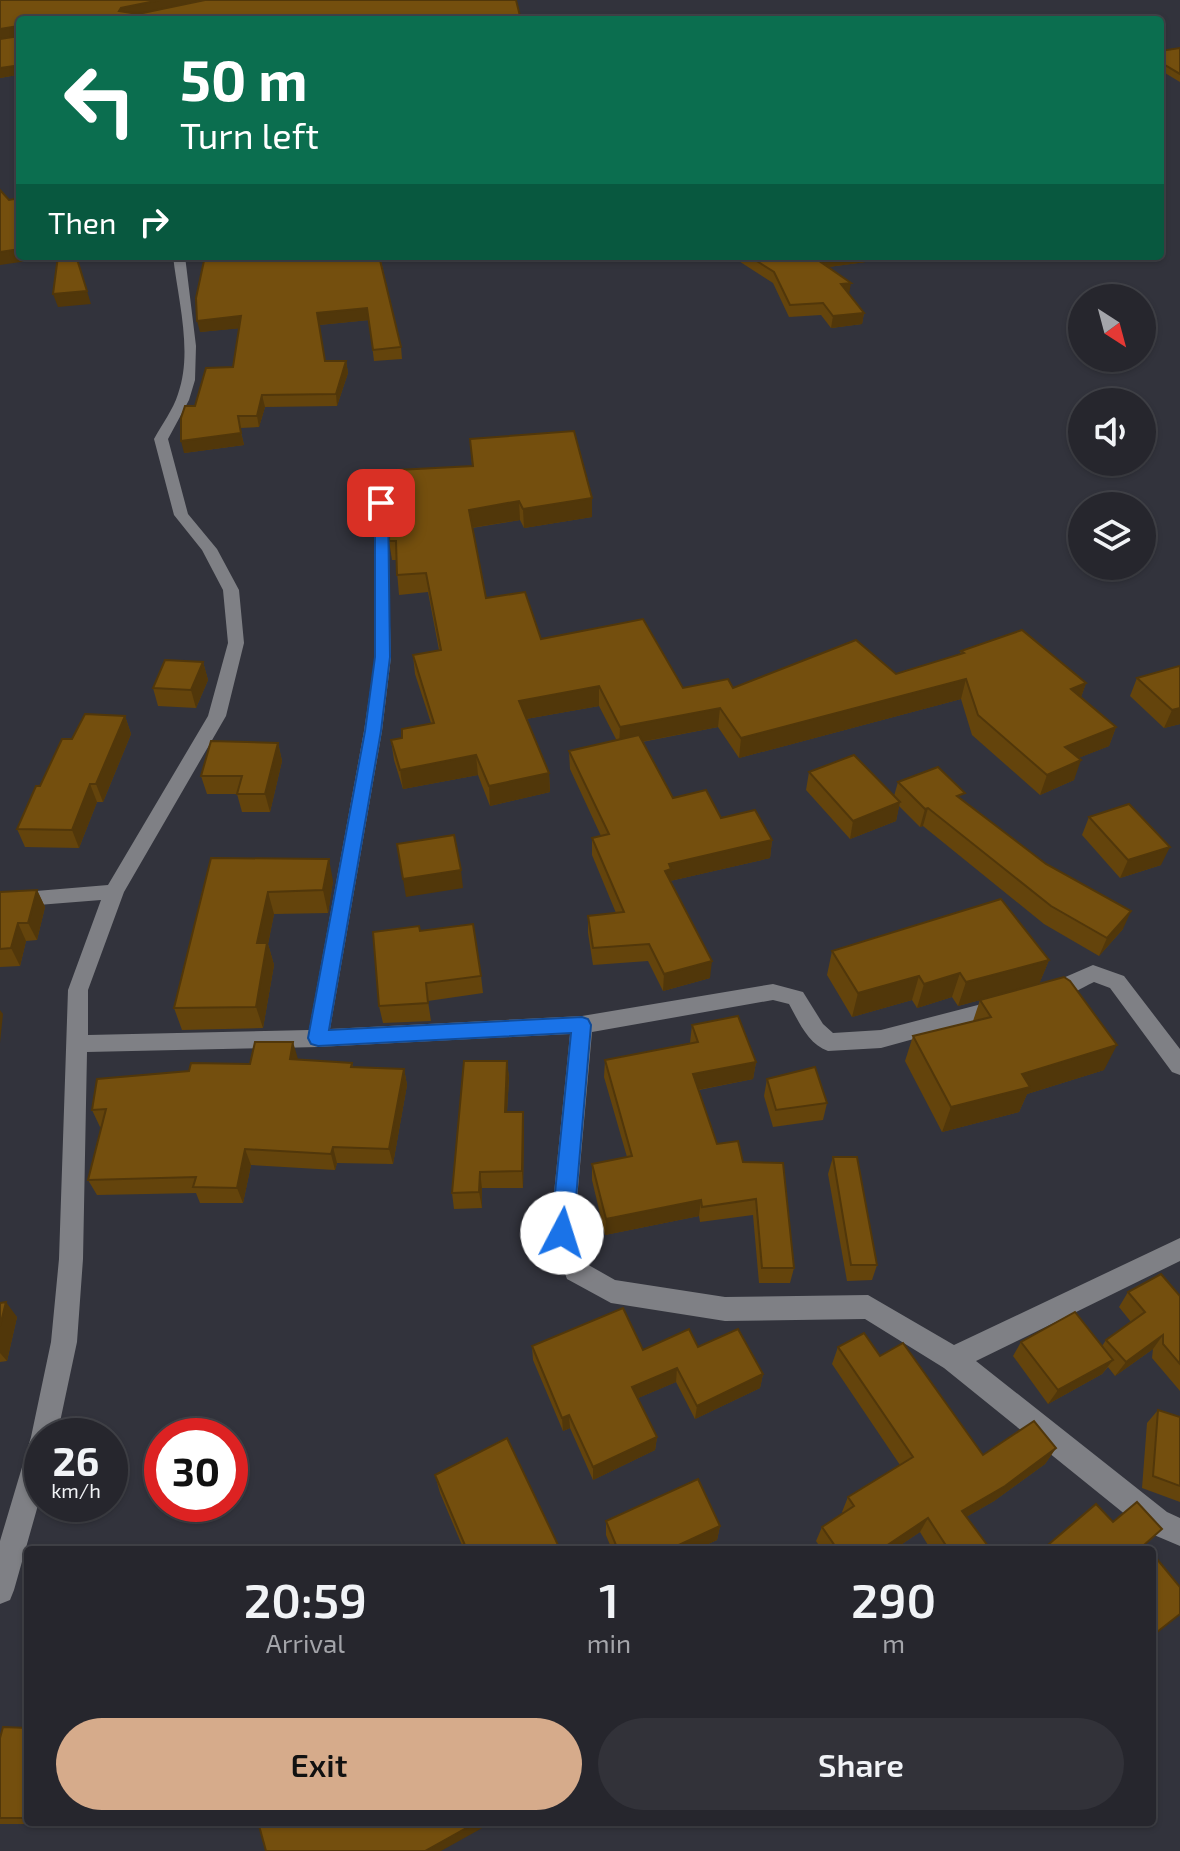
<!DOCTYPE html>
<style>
body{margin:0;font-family:"Exo 2",sans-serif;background:#323239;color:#f1f3f6;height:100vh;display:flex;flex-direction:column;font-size:30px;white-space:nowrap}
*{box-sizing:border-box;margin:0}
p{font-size:26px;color:#a4a5aa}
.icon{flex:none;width:44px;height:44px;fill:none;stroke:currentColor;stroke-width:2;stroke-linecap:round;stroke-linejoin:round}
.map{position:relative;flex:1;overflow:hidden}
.details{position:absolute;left:24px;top:1546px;width:1132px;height:280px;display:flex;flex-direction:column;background:#26262d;border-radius:8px;box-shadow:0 2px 6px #0004,0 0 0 2px #424349}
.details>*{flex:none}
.guide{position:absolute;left:16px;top:16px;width:1148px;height:244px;border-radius:8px;box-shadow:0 2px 6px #0004,0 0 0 2px #424349;background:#0b6e4f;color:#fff;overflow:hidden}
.needle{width:52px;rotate:144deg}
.fabs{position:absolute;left:1068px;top:284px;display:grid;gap:16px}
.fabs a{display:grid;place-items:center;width:88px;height:88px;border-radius:50%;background:#26262d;box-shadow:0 2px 6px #0004,0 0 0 2px #424349;font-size:40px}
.speed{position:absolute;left:24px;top:1418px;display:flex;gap:16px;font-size:40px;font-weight:700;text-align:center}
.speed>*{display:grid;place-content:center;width:104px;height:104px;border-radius:50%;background:#26262d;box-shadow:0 2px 6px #0004,0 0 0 2px #424349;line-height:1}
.speed small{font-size:20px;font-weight:400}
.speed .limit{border:12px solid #d22;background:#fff;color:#111}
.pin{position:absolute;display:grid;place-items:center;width:68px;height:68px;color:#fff;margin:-34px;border-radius:16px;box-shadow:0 4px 12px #0006}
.me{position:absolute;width:88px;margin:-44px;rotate:5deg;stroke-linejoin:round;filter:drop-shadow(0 0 6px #0008)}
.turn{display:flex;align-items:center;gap:28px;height:168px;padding:0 32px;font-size:36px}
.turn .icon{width:104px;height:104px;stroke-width:2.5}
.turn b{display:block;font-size:56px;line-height:68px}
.then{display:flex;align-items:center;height:76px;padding:0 32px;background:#0003;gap:16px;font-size:30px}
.eta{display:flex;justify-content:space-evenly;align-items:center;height:136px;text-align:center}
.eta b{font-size:48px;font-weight:600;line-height:56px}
.button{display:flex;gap:16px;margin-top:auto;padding:16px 32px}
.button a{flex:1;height:92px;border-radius:48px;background:#d6ab8b;color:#111;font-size:32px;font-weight:600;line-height:92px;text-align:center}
.button a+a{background:#323239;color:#f1f3f6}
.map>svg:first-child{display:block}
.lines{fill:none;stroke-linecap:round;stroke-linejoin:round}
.minor{fill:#7f8085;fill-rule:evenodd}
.wall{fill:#64440c}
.shaded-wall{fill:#51370a}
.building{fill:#744f0e;stroke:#51370a;stroke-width:2}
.route{fill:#1a73e8;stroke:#114b97;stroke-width:2}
</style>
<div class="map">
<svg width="1180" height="1851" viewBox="0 0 1180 1851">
<rect width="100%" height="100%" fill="#32333c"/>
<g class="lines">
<!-- minor -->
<g class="minor">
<path d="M173 256H185L196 346 195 380 189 400 168 439 188 514 217 549 239 590 244 643 226 716 124 892 88 990V1035L309 1030 364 731 375 657 374 503 376 500H386L391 657 382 731 330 1029 582 1016 773 984 803 992 823 1024 833 1033 881 1030 1001 999 1008 1001 1012 1007 1008 1013 881 1048 828 1051C808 1044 799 1022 789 1004L773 1000 592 1032 574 1233 585 1263 615 1280 725 1297 868 1295 954 1345 1180 1238V1261L976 1361 1167 1512 1180 1518V1546L1147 1532 944 1368 865 1319 725 1321 611 1303 567 1279 550 1233 570 1034 318 1047 87 1052 83 1259 77 1342 57 1436H42V1491L14 1590 10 1600 0 1604V1541L31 1437 51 1342 59 1259 68 990 101 900 0 908V894L108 885 208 716 228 643 223 590 202 550 174 515 154 439C162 424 173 410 178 394 193 352 178 300 173 256Z"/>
<path d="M1093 965 1124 976 1180 1049V1075L1172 1072 1110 988 1094 982C1079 989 1056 1005 1040 1000L1037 994 1040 988Z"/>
</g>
</g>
<!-- wall -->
<g class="wall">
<polygon points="0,0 20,20 20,78 17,75 0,78 0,39 20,36 0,39"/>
<polygon points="1180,48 1180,82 1160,70 1160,51"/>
<polygon points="200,256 399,256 380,257 401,347 402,359 374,361 369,320 319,325 325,361 346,361 348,373 337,406 265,407 259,427 240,428 244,445 184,453 195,406 233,367 239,328 200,332 204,261 201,261"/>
<polygon points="731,256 888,256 888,259 828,267 864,313 862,324 831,328 821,315 789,317 773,283"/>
<polygon points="470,439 592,498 592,517 524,528 520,520 472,528 486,598 541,639 683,688 733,688 896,674 960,654 961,651 1086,683 1081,697 1116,727 1109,746 1078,758 1074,780 1040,795 972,735 961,699 739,758 718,727 642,742 673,798 772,840 770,858 670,881 710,978 663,991 648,961 593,965 588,933 588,916 616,913 592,855 592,838 601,836 570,769 569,751 617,741 599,706 526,719 549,773 550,792 490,806 478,775 403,789 394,760 391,740 402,738 431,723 415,674 413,655 439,650 428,592 399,595 396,560 392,560 389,541 472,466"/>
<polygon points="203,662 208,680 196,708 158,706 153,688"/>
<polygon points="1180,667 1180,724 1164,728 1130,696 1137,678"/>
<polygon points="125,716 131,734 103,802 97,802 79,848 25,847 17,829 40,786 72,739"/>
<polygon points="278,743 282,761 270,812 242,812 237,794 207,794 201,776"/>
<polygon points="809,772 894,796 898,782 962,800 1123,929 1099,956 1044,924 923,826 920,827 899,806 896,821 850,839 806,790"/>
<polygon points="1089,817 1161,865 1120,878 1082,835"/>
<polygon points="211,858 333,881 328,913 274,914 268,944 274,965 263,1028 182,1030 174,1008"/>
<polygon points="37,890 45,907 37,940 26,941 20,966 0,967 0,892"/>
<polygon points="420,931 481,976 483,993 428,1001 431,1021 383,1023 379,1006"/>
<polygon points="832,951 1049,960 1039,984 958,1006 952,997 917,1008 912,1000 852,1017 827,975"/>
<polygon points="980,1000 1104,1070 1027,1094 1019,1112 942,1132 905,1061 913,1036 973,1021"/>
<polygon points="692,1025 756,1062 753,1079 699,1090 717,1144 743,1162 794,1268 790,1283 759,1283 753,1215 700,1222 699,1216 605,1235 592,1180 592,1164 627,1157 604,1077 605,1060 690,1043"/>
<polygon points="298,1060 352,1063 353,1067 404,1069 407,1085 393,1164 337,1163 335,1170 251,1165 243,1203 200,1203 196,1193 97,1195 88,1180 102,1126 100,1127 92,1110 189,1071"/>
<polygon points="507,1061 509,1078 507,1112 524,1129 523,1188 482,1188 482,1208 454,1209 452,1193"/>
<polygon points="767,1079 827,1103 823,1120 773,1127 764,1096"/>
<polygon points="833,1157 877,1265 872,1280 847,1281 828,1174"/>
<polygon points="1128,1292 1180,1296 1180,1391 1152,1358 1153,1349 1115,1376 1108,1367 1102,1374 1048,1404 1013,1356 1021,1342 1102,1346 1106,1340 1131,1322 1119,1307"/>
<polygon points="0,1303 17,1317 7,1361 0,1362"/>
<polygon points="532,1346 643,1350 698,1347 763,1374 760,1388 695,1419 676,1382 638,1398 657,1437 655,1450 593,1480 570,1428 563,1431 533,1360"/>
<polygon points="838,1347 880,1356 983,1455 1056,1448 1045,1464 994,1501 966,1517 991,1550 931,1550 920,1532 893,1550 822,1550 816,1541 822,1527 843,1513 842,1512 848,1497 900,1465 832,1364"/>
<polygon points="1158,1410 1180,1417 1180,1502 1142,1488 1147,1423"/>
<polygon points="435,1475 559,1547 559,1550 464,1550 440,1493"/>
<polygon points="606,1521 720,1526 717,1540 695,1550 612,1550 606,1535"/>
<polygon points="28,1728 28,1822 62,1822 61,1824 0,1824 0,1738"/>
</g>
<!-- shaded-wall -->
<g class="shaded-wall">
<polygon points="160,0 203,0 121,20 119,11 121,8"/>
<polygon points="19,26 20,35 0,39 0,29"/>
<polygon points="14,66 17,75 0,78 0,68"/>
<polygon points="20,249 20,256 41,256 41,259 0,265 0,252"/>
<polygon points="828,256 888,256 888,259 814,269 815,258"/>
<polygon points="851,283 849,294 841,284"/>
<polygon points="87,291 91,304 58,307 53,294"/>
<polygon points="367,308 369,320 319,325 317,313"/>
<polygon points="864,313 862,324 831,328 833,316"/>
<polygon points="241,316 243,328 200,332 197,321"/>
<polygon points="346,361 348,373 337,406 336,394"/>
<polygon points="262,395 265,407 259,427 257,416"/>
<polygon points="241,433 244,445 184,453 181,441"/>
<polygon points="592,498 592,517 524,528 523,509"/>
<polygon points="519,501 520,520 470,528 469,510"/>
<polygon points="203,662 208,680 196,708 191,690"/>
<polygon points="966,679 961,699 739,758 741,738"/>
<polygon points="1086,683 1079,703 1071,689"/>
<polygon points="599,686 599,706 520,720 519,701"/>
<polygon points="720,708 718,727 619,746 620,727"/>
<polygon points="1180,708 1180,724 1164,728 1172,710"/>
<polygon points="125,716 131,734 103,802 96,784"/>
<polygon points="1116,727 1109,746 1058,766 1065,747"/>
<polygon points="278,743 282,761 270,812 265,794"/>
<polygon points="476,755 478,775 403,789 400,770"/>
<polygon points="1081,760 1074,780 1040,795 1047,775"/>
<polygon points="549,773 550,792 490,806 489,786"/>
<polygon points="90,784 97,802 79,848 72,830"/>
<polygon points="900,802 896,821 850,839 853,821"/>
<polygon points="928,808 923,826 920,827 925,809"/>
<polygon points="772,840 770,858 670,881 665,871 669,864"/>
<polygon points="1170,847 1161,865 1120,878 1128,860"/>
<polygon points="329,859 333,881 328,913 323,890"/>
<polygon points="461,870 463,888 406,897 403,879"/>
<polygon points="37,890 45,907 37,940 28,923"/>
<polygon points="268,892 274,914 268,944 274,965 263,1028 256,1007 257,943"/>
<polygon points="1131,911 1123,929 1099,956 1107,938"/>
<polygon points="18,923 26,941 20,966 11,948"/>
<polygon points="1049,960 1039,984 958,1006 966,982"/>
<polygon points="712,961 710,978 663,991 664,974"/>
<polygon points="960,973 952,997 917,1008 924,984"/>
<polygon points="919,976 912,1000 852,1017 858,993"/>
<polygon points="0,1010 3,1014 0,1043"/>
<polygon points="293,1042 298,1059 290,1059"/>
<polygon points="1117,1045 1104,1070 1027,1094 1019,1112 942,1132 951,1107 1022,1074"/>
<polygon points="507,1061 509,1078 506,1129 505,1112"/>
<polygon points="756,1062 753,1079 692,1091 693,1074"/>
<polygon points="404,1069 407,1085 393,1164 389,1149"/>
<polygon points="523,1112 524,1129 523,1188 522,1171"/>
<polygon points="333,1147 337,1163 335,1170 331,1154"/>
<polygon points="245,1149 251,1165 243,1203 237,1188"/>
<polygon points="480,1172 482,1188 482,1208 479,1192"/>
<polygon points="701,1200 699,1216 605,1235 606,1219"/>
<polygon points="6,1302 17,1317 7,1361 0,1353 0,1326"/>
<polygon points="1163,1335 1153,1349 1115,1376 1126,1362"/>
<polygon points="1113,1360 1102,1374 1048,1404 1058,1390"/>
<polygon points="677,1368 676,1382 631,1401 632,1387"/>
<polygon points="763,1374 760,1388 695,1419 697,1406"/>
<polygon points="569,1415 570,1428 563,1431 562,1418"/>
<polygon points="657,1437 655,1450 593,1480 593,1467"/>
<polygon points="1056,1448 1045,1464 994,1501 952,1525 962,1511"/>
<polygon points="928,1518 920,1532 893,1550 880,1550"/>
<polygon points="720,1526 717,1540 695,1550 668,1550"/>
<polygon points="477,1822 493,1822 441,1851 425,1851"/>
</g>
<!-- building -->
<g class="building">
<polygon points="0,0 160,0 121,8 119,11 138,14 205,0 516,0 521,20 20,20 20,70 14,66 0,68 0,39 20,36 19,26 0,29"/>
<polygon points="1180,48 1180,74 1160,62 1160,51"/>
<polygon points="0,190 9,200 20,198 20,249 0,252"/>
<polygon points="58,256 76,256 87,291 53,294"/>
<polygon points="205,256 379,256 401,347 373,350 367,308 317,313 325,361 346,361 336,394 262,395 257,416 238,416 241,433 181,441 181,418 185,406 195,406 206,368 233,367 241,316 197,321 196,298"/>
<polygon points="749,256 828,256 815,258 851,283 841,284 864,313 833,316 823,303 790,305 774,272"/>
<polygon points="574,431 592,498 523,509 519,501 469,510 486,598 525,592 541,639 643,619 683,688 728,679 733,688 856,640 896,674 964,653 961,651 1022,630 1086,683 1071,689 1116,727 1065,747 1081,760 1047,775 978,715 966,679 741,738 720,708 620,727 599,686 519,701 549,773 489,786 476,755 400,770 391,740 402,738 402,729 434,723 413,655 441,650 426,573 397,575 396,541 389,541 391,479 397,479 397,470 473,466 470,439"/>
<polygon points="165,660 203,662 191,690 153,688"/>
<polygon points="1179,666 1180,667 1180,708 1172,710 1137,678"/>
<polygon points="85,714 125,716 96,784 90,784 72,830 17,829 36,786 40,786 62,739 72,739"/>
<polygon points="639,735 673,798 706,790 721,818 755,810 772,840 669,864 671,869 665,871 712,961 664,974 649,944 593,948 588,916 624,912 592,838 609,834 569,751"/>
<polygon points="211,741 278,743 265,794 237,794 242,776 201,776"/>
<polygon points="854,755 900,802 853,821 809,772"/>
<polygon points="938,767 965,793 957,796 1046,864 1131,911 1107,938 1051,906 928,808 925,809 898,782"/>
<polygon points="1129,804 1170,847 1128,860 1089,817"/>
<polygon points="454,835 461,870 403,879 397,844"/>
<polygon points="211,858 329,859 323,890 268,892 257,943 267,943 256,1007 174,1008"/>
<polygon points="37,890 28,923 18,923 11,948 0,949 0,892"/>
<polygon points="1001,899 1049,960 966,982 960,973 924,984 919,976 858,993 832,951"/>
<polygon points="473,924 481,976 426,983 428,1003 379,1006 373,932 419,926 420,931"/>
<polygon points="1064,977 1070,981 1117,1045 1022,1074 1030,1087 951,1107 913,1036 991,1017 980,1000"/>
<polygon points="738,1016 756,1062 693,1074 717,1144 738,1141 743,1162 783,1163 794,1268 762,1268 756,1199 702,1207 701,1200 606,1219 592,1164 632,1156 605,1060 698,1042 692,1025"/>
<polygon points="255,1042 293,1042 290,1059 352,1063 351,1067 404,1069 389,1149 333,1147 331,1154 245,1149 237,1188 193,1187 196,1177 88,1180 106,1109 92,1110 97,1079 189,1071 191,1063 250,1064"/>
<polygon points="464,1061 507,1061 505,1112 523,1112 522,1171 480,1172 479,1192 452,1193"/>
<polygon points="815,1067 827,1103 776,1110 767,1079"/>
<polygon points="833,1157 857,1157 877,1265 851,1265"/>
<polygon points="1161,1274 1180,1296 1180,1364 1163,1344 1163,1335 1126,1362 1106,1340 1145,1312 1128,1292"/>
<polygon points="6,1302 0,1326 0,1303"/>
<polygon points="623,1308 643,1350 689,1329 698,1347 738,1329 763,1374 697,1406 677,1368 632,1387 657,1437 593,1467 569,1415 562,1418 532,1346"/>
<polygon points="1075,1312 1113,1360 1058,1390 1021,1342"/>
<polygon points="864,1333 880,1356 903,1343 983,1455 1034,1421 1056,1448 1005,1486 962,1511 991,1550 949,1550 928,1518 880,1550 836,1550 837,1549 822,1527 854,1506 848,1497 913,1457 838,1347"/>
<polygon points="1158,1410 1180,1417 1180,1486 1153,1476"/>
<polygon points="507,1438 559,1547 554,1550 467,1550 435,1475"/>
<polygon points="698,1479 720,1526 668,1550 618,1550 606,1521"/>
<polygon points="1137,1502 1162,1529 1145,1544 1150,1550 1042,1550 1096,1504 1113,1522"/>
<polygon points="1029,1545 1033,1550 1022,1550"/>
<polygon points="1152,1553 1180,1587 1180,1614 1152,1636"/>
<polygon points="3,1727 28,1728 28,1818 0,1818 0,1738"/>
<polygon points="258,1822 477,1822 425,1851 266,1851"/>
</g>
<!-- route -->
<polygon class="route" points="381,499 388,503 390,657 381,731 329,1030 582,1017 588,1019 591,1025 573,1233 570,1240 562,1243 554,1240 551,1233 571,1033 318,1046 311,1044 308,1038 365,731 375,657 375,503"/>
</svg>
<div class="fabs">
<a><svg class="needle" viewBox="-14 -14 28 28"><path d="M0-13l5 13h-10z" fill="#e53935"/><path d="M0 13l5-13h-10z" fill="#a4a5aa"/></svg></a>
<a><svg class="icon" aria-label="sound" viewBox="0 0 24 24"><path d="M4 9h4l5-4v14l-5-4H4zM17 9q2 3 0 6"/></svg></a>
<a><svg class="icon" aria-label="layers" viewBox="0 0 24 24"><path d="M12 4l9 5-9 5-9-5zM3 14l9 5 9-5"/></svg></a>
</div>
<div class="speed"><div>26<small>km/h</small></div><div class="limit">30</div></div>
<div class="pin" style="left:381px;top:503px;background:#d93025"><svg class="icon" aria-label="arrive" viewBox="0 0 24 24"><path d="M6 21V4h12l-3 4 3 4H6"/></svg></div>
<svg class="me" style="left:562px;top:1233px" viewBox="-20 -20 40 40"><circle r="19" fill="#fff"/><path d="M0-13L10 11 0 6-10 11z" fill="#1a73e8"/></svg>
<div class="guide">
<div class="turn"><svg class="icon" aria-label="left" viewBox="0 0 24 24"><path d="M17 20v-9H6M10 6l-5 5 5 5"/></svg><div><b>50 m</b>Turn left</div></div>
<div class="then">Then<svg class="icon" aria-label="right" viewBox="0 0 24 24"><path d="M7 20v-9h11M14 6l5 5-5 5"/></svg></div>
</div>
<section class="details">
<div class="eta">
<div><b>20:59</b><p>Arrival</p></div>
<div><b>1</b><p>min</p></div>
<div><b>290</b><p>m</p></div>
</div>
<div class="button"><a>Exit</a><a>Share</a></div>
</section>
</div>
